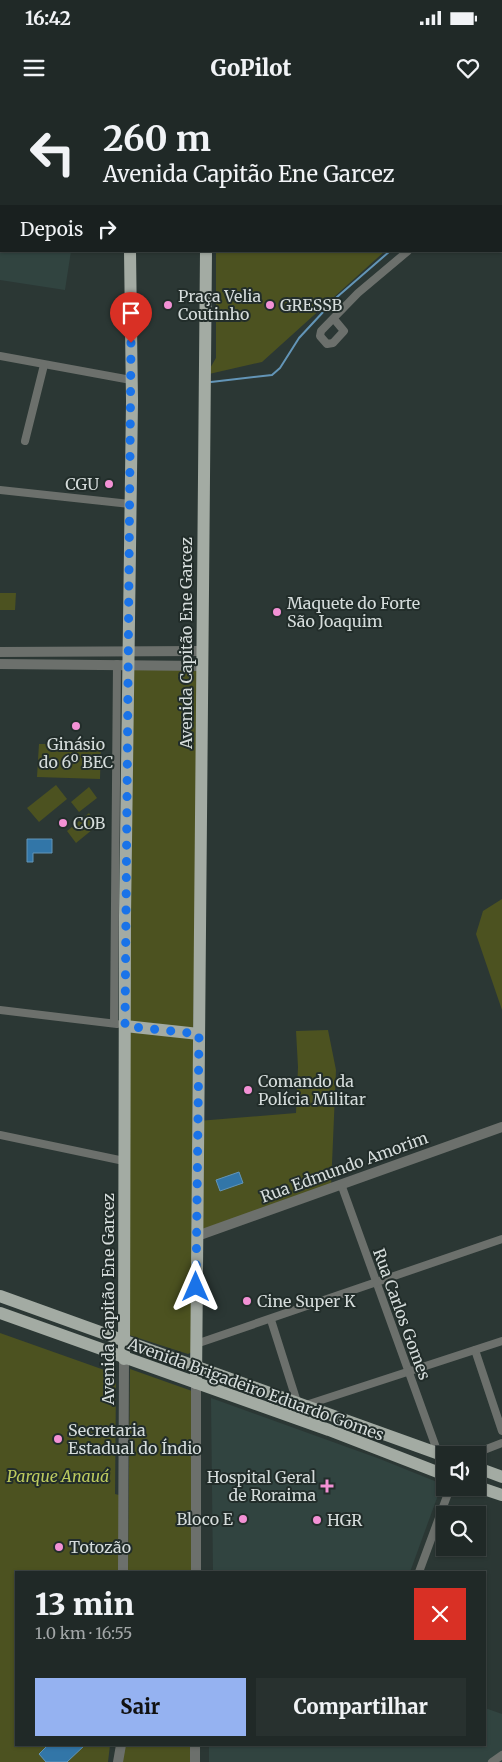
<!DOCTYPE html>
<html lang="pt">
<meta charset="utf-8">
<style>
body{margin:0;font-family:Merriweather,serif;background:#28312f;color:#f1f3f6;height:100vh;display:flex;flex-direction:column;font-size:19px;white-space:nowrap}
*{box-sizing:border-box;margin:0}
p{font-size:16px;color:#a2a6a7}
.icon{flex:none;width:28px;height:28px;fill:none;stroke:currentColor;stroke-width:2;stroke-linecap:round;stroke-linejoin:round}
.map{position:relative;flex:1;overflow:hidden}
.sheet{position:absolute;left:15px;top:1471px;width:471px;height:175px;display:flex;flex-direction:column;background:#202927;border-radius:0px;box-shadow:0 1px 4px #0004,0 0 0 1px #3d4544}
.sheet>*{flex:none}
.banner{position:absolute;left:0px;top:0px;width:502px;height:152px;box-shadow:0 1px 4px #0004,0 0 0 1px #3d4544;background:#202927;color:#f1f3f6;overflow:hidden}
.buttons{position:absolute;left:436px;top:1346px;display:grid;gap:10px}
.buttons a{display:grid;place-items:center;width:50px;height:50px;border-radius:0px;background:#202927;box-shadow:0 1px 4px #0004,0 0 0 1px #3d4544;font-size:25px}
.pin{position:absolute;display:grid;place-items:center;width:42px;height:42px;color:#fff;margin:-51px -21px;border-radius:50% 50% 50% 0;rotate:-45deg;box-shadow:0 0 5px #0007}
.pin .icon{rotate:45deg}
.me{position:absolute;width:55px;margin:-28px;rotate:0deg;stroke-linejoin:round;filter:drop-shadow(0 0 4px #0008)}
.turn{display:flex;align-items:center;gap:18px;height:105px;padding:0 20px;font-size:22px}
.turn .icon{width:65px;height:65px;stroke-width:2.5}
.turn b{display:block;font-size:35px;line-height:42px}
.then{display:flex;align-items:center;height:48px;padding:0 20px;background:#0003;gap:10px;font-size:19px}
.round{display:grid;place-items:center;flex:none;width:52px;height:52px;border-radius:0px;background:#28312f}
.headline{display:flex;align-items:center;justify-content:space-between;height:85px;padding:0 20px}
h1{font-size:30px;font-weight:800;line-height:38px}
.primary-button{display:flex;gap:10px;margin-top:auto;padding:10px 20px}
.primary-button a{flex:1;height:58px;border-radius:0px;background:#95b2f1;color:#111;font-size:20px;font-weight:800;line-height:58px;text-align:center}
.primary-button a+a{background:#28312f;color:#f1f3f6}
.status{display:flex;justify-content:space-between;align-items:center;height:35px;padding:0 25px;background:#202927;direction:ltr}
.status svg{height:14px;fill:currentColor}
header{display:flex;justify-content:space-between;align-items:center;height:65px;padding:0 20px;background:#202927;font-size:22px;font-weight:800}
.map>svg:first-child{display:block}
.built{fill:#314440}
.green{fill:#4c5220}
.water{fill:#3276a8;stroke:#6395b7}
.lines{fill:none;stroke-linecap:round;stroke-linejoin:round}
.stream{stroke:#6395b7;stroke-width:2}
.minor{stroke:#6c706c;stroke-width:8}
.tertiary{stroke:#6c706c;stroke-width:10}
.secondary{stroke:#8b918b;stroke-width:10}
.primary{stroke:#a3aba3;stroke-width:12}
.route{stroke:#1a73e8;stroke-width:9;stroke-dasharray:0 16.2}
.poi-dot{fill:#f391d5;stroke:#222d2a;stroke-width:2}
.labels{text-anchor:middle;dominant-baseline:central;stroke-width:4;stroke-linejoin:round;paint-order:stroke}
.poi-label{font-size:16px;fill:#d5dcdb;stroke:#222d2a;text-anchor:start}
.street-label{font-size:16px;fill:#d5dcdb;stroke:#222d2a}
.park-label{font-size:16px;font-style:italic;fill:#bdcb5f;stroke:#222d2a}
</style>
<div class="status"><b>16:42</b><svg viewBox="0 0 49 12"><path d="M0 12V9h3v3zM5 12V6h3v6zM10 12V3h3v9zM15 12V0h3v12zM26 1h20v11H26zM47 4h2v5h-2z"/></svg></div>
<header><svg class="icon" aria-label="menu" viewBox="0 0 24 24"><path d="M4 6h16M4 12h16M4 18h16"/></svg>GoPilot<svg class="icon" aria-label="heart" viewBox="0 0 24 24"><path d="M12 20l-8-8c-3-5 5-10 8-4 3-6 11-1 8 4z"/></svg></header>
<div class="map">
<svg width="502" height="1662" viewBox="0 0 502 1662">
<rect width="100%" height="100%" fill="#2b3734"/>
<!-- built -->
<g class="built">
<polygon points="0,111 1,151 71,151 65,190 0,180"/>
<polygon points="211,1298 380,1359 442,1384 410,1472 213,1472"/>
<polygon points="485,1608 502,1614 502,1662 209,1662 209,1645 485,1645"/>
</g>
<!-- green -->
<g class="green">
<polygon points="216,151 385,151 262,262 209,274 209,270 216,258"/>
<polygon points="0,493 16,493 15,510 0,510"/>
<path d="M127 564 202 566C194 795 191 1023 192 1252L188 1254 129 1235Z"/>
<polygon points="39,644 101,644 100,679 37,677"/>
<polygon points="56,685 67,699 39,722 27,708"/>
<polygon points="89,687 97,698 79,712 71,702"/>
<polygon points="89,713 98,725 76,743 67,731"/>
<polygon points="502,799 502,910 476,834 483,811"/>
<polygon points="328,930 336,970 331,1087 197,1136 198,1021 296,1013 298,967 296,931"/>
<polygon points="0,1233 110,1272 116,1280 115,1394 119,1395 119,1472 16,1472 16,1645 110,1645 108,1662 0,1662"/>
<polygon points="130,1269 192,1291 191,1472 128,1472"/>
<polygon points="123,1645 191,1645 191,1662 121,1662"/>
</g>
<!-- water -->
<g class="water">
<polygon points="27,739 52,739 52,753 33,753 33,762 27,762"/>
<polygon points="239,1072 243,1083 220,1091 216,1080"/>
<polygon points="48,1645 85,1645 67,1662 46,1662 39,1654"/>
</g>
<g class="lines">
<!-- stream -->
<g class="stream">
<polyline points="501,68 502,68"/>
<polyline points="211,282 272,275 280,268 299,238 337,197 390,151"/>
</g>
<!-- minor -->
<g class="minor">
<polyline points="352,0 352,1"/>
<polyline points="334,219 344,231 333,243 327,244 320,236 321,231 358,193 408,151"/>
<polyline points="0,256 131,280"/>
<polyline points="25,341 44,265"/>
<polyline points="0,390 130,404"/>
<polyline points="0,910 117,924"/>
<polyline points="114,923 117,564"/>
<polyline points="0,1035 124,1061"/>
<polyline points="341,1084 438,1353"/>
<polyline points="271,1220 297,1302"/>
<polyline points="196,1244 502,1139"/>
<polyline points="475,1250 502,1331"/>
<polyline points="306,1305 502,1241"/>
<polyline points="471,1355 502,1343"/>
<polyline points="419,1472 450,1388"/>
<polyline points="492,1662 502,1655"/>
</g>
<!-- tertiary -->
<g class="tertiary">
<polyline points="458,0 459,1"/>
<polyline points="12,1 12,0"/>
<polyline points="0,54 1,48"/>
<polyline points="0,552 202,551"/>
<polyline points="0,564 202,566"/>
<polyline points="197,1136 502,1027"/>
<polyline points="123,1472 124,1259"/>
<polyline points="196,1472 196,1283"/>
<polyline points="118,1662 121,1645"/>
<polyline points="195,1662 195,1645"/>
</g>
<!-- secondary -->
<g class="secondary">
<polyline points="501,47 502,46"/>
<polyline points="501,58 502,58"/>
<polyline points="0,94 1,95"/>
<polyline points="0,106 1,106"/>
<polyline points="501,106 502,108"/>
</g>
<!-- primary -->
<g class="primary">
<polyline points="137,0 137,1"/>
<polyline points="204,0 204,1"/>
<polyline points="125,926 199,934"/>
<polyline points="0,1196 445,1356"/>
<polyline points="0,1213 329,1330 445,1375"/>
<polyline points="124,1259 125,816 132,301 130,151"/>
<polyline points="196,1283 206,151"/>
<polyline points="478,1368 502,1377"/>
<polyline points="478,1387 502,1395"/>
</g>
</g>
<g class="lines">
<!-- route -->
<polyline class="route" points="131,243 125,926 199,934 196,1187"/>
</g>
<!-- markers -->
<g class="poi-dot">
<circle cx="168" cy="205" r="5"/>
<circle cx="270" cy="205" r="5"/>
<circle cx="109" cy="384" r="5"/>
<circle cx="277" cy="512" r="5"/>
<circle cx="76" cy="626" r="5"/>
<circle cx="63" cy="723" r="5"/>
<circle cx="248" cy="990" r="5"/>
<circle cx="247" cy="1201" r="5"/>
<circle cx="58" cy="1339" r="5"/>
<path d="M324.5 1378.5h5v5h5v5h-5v5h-5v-5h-5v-5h5z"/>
<circle cx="243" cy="1419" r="5"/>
<circle cx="317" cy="1420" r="5"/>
<circle cx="59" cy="1447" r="5"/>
</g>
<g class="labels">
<!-- poi labels -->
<g class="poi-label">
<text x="178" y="196">Praça Velia<tspan x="178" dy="18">Coutinho</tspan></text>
<text x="280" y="205">GRESSB</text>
<text x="99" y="384" text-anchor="end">CGU</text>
<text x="287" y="503">Maquete do Forte<tspan x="287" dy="18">São Joaquim</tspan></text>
<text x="76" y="644" text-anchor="middle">Ginásio<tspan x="76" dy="18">do 6º BEC</tspan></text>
<text x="73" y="723">COB</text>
<text x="258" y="981">Comando da<tspan x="258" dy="18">Polícia Militar</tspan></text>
<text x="257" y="1201">Cine Super K</text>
<text x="68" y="1330">Secretaria<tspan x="68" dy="18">Estadual do Índio</tspan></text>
<text x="316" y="1377" text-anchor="end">Hospital Geral<tspan x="316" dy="18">de Roraima</tspan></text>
<text x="233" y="1419" text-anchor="end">Bloco E</text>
<text x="327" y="1420">HGR</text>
<text x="69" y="1447">Totozão</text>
</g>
<!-- street labels -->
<g class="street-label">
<text transform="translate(186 543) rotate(-90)">Avenida Capitão Ene Garcez</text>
<text transform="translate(344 1067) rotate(-20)">Rua Edmundo Amorim</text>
<text transform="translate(108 1199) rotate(-90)">Avenida Capitão Ene Garcez</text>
<text transform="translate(402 1214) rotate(70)">Rua Carlos Gomes</text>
<text transform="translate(256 1289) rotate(20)">Avenida Brigadeiro Eduardo Gomes</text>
</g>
<!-- park labels -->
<g class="park-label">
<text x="58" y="1376">Parque Anauá</text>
</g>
</g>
</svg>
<div class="buttons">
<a><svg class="icon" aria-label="sound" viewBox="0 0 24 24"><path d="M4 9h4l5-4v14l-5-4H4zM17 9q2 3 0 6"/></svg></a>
<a><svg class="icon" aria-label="search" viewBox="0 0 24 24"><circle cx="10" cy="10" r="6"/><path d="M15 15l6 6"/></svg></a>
</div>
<div class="pin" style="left:131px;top:243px;background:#d93025"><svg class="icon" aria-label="arrive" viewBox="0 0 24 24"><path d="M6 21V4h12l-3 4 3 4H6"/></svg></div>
<svg class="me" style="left:196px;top:1187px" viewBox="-20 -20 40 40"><path d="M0-17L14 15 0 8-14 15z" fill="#1a73e8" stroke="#fff" stroke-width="4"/></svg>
<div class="banner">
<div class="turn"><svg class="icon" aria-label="left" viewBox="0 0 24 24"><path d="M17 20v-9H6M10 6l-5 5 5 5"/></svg><div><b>260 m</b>Avenida Capitão Ene Garcez</div></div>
<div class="then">Depois<svg class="icon" aria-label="right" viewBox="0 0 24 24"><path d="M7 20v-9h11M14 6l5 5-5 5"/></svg></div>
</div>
<section class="sheet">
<div class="headline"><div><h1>13 min</h1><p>1.0 km · 16:55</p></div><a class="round" style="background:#d93025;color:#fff"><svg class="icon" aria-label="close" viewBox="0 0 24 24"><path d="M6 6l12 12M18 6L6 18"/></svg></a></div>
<div class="primary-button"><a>Sair</a><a>Compartilhar</a></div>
</section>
</div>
